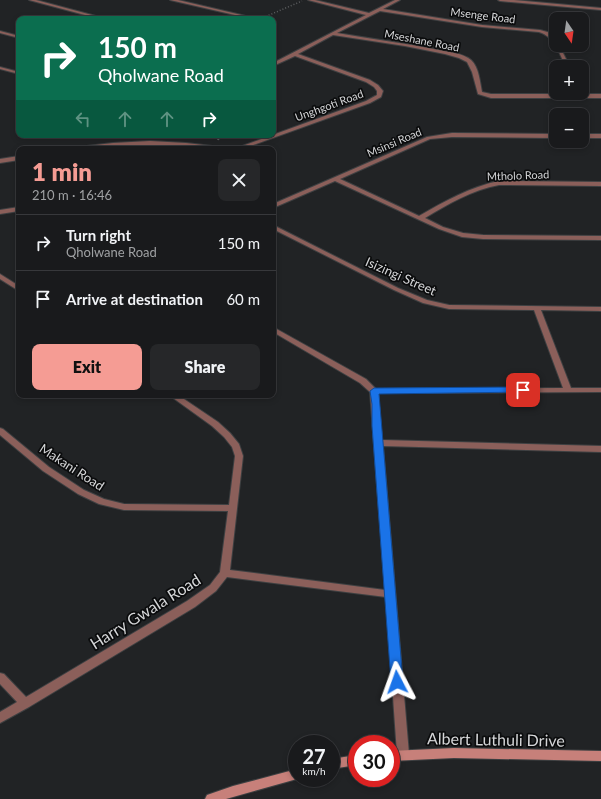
<!DOCTYPE html>
<meta charset="utf-8">
<style>
body{margin:0;font-family:Lato,sans-serif;background:#262729;color:#f1f3f6;height:100vh;display:flex;flex-direction:column;font-size:15px;white-space:nowrap}
*{box-sizing:border-box;margin:0}
p{font-size:13px;color:#9fa1a3}
.icon{flex:none;width:22px;height:22px;fill:none;stroke:currentColor;stroke-width:2;stroke-linecap:round;stroke-linejoin:round}
.map{position:relative;flex:1;overflow:hidden}
.sheet{position:absolute;left:16px;top:146px;width:260px;height:252px;display:flex;flex-direction:column;background:#191a1c;border-radius:8px;box-shadow:0 2px 6px #0003,0 0 0 1px #37383b}
.sheet>*{flex:none}
.guide{position:absolute;left:16px;top:16px;width:260px;height:122px;border-radius:8px;box-shadow:0 2px 6px #0003,0 0 0 1px #37383b;background:#0b6e4f;color:#fff;overflow:hidden}
.needle{width:26px;rotate:167deg}
.tools{position:absolute;left:549px;top:12px;display:grid;gap:8px}
.tools a{display:grid;place-items:center;width:40px;height:40px;border-radius:8px;background:#191a1c;box-shadow:0 2px 6px #0003,0 0 0 1px #37383b;font-size:20px}
.speed{position:absolute;left:288px;top:735px;display:flex;gap:8px;font-size:20px;font-weight:700;text-align:center}
.speed>*{display:grid;place-content:center;width:52px;height:52px;border-radius:50%;background:#191a1c;box-shadow:0 2px 6px #0003,0 0 0 1px #37383b;line-height:1}
.speed small{font-size:10px;font-weight:400}
.speed .limit{border:6px solid #d22;background:#fff;color:#111}
.pin{position:absolute;display:grid;place-items:center;width:34px;height:34px;color:#fff;margin:-17px;border-radius:8px;box-shadow:0 2px 6px #0006}
.me{position:absolute;width:44px;margin:-22px;rotate:356deg;stroke-linejoin:round;filter:drop-shadow(0 0 3px #0008)}
.turn{display:flex;align-items:center;gap:14px;height:84px;padding:0 16px;font-size:18px}
.turn .icon{width:52px;height:52px;stroke-width:2.5}
.turn b{display:block;font-size:28px;line-height:34px}
.lanes{display:flex;align-items:center;height:38px;padding:0 16px;background:#0003;justify-content:center;gap:20px;direction:ltr}
.lanes .off{opacity:.35}
.round{display:grid;place-items:center;flex:none;width:42px;height:42px;border-radius:8px;background:#262729}
.head{display:flex;align-items:center;justify-content:space-between;height:68px;padding:0 16px}
h1{font-size:24px;font-weight:800;line-height:30px;color:#f59c94}
.cta{display:flex;gap:8px;margin-top:auto;padding:8px 16px}
.cta a{flex:1;height:46px;border-radius:8px;background:#f59c94;color:#111;font-size:16px;font-weight:800;line-height:46px;text-align:center}
.cta a+a{background:#262729;color:#f1f3f6}
ul{padding:0;list-style:none}
li{display:flex;align-items:center;gap:12px;height:56px;padding:0 16px;border-top:1px solid #37383b}
li div{flex:1}
li b{display:block;font-size:15px}
li em{font-style:normal}
.map>svg:first-child{display:block}
.lines{fill:none;stroke-linecap:round;stroke-linejoin:round}
.street-casing{stroke:#3e4042;stroke-width:2}
.secondary-casing{stroke:#3e4042;stroke-width:2}
.path-far1{stroke:#5d5f61;stroke-width:1.5;stroke-dasharray:1 2;stroke-linecap:butt}
.path{stroke:#5d5f61;stroke-width:2;stroke-dasharray:1.5 2.5;stroke-linecap:butt}
.street{fill:#8b5f5a;fill-rule:evenodd}
.secondary{fill:#c7807a;fill-rule:evenodd}
.route{fill:#1a73e8;stroke:#114b97}
.labels{text-anchor:middle;dominant-baseline:central;stroke-width:3.5;stroke-linejoin:round;paint-order:stroke}
.far-street-label{font-size:11px;fill:#d5d6d8;stroke:#0b0c0d}
.street-label{font-size:13px;fill:#d5d6d8;stroke:#0b0c0d}
.near-street-label{font-size:16px;fill:#d5d6d8;stroke:#0b0c0d}
</style>
<div class="map">
<svg width="601" height="799" viewBox="0 0 601 799">
<rect width="100%" height="100%" fill="#212325"/>
<g class="lines">
<defs>
<g id="street">
<polygon points="29,0 36,0 107,19 100,19"/>
<polygon points="170,0 178,0 250,17 248,18"/>
<path d="M308 0H315L369 13 395 0H400L383 9 482 25 540 30 551 33 556 40V45H559L570 67H566C559 53 555 37 539 32L482 27 380 11 337 33C371 39 405 43 439 50 448 52 463 53 471 60 479 67 480 83 482 92L491 94H601V98H491L478 94 472 72 467 62 459 58 445 54 405 46 333 35 298 54 370 80 378 85 383 91 381 97 370 103 242 149H234L366 101 377 95V91L374 87 366 82 295 56 273 66V63L366 15Z"/>
<polygon points="498,0 514,0 601,8 601,10 500,1"/>
<polygon points="0,31 19,36 19,38 0,33"/>
<polygon points="0,67 19,72 19,74 0,69"/>
<path d="M452 133 556 134V138L452 137 430 139 340 179 419 216C445 201 470 187 499 181L601 182V186L499 185C472 190 448 204 425 218L443 227 463 233 483 235 601 236V240L483 239 462 237 439 229 335 181 273 208V204L427 137Z"/>
<rect x="582" y="134" width="19" height="4"/>
<polygon points="150,141 186,143 221,147 224,149 150,145 75,149 78,147 113,143"/>
<polygon points="19,156 19,160 0,163 0,159"/>
<polygon points="19,207 19,211 0,214 0,210"/>
<polygon points="273,225 398,288 427,300 449,305 601,307 601,311 541,310 571,388 601,388 601,392 378,393 382,440 601,446 601,452 383,446 409,754 407,758 403,759 399,758 397,754 386,597 227,577 216,591 195,607 29,707 0,723 0,712 17,702 0,684 0,673 4,674 26,697 187,601 210,585 220,572 228,511 124,510 99,504 78,494 43,471 0,435 0,428 3,429 49,467 84,490 104,499 124,504 229,505 235,456 232,447 224,437 212,426 169,395 178,395 218,422 230,433 239,444 243,456 230,570 385,590 370,392 360,383 273,332 273,327 366,379 376,389 563,388 534,310 449,309 423,303 394,290 273,229"/>
<polygon points="0,274 19,286 19,291 0,279"/>
</g>
<g id="secondary">
<polygon points="454,748 601,751 601,761 454,758 391,761 391,751"/>
<polygon points="357,755 357,765 331,769 331,759"/>
<polygon points="297,769 297,778 300,778 297,779 226,799 205,799 207,795 233,786"/>
</g>
</defs>
<!-- street casing -->
<use href="#street" class="street-casing"/>
<!-- secondary casing -->
<use href="#secondary" class="secondary-casing"/>
<!-- path-far1 -->
<polyline class="path-far1" points="257,18 267,16 302,1"/>
<!-- path -->
<polyline class="path" points="218,140 220,135"/>
<!-- street -->
<use href="#street" class="street"/>
<!-- secondary -->
<use href="#secondary" class="secondary"/>
</g>
<!-- route -->
<polygon class="route" points="523,387 526,388 527,390 526,392 379,394 403,682 402,685 397,687 393,685 391,682 372,426 372,404 370,391 374,388"/>
<g class="labels">
<!-- far-street labels -->
<g class="far-street-label">
<text transform="translate(483 15) rotate(7)">Msenge Road</text>
<text transform="translate(422 40) rotate(11)">Mseshane Road</text>
<text transform="translate(329 105) rotate(-20)">Unghgoti Road</text>
<text transform="translate(394 142) rotate(-23)">Msinsi Road</text>
<text transform="translate(518 175) rotate(-2)">Mtholo Road</text>
</g>
<!-- street labels -->
<g class="street-label">
<text transform="translate(401 276) rotate(24)">Isizingi Street</text>
<text transform="translate(72 467) rotate(33)">Makani Road</text>
</g>
<!-- near-street labels -->
<g class="near-street-label">
<text transform="translate(145 611) rotate(-32)">Harry Gwala Road</text>
<text transform="translate(496 739) rotate(1)">Albert Luthuli Drive</text>
</g>
</g>
</svg>
<div class="tools">
<a><svg class="needle" viewBox="-14 -14 28 28"><path d="M0-13l5 13h-10z" fill="#e53935"/><path d="M0 13l5-13h-10z" fill="#9fa1a3"/></svg></a>
<a>+</a>
<a>−</a>
</div>
<div class="speed"><div>27<small>km/h</small></div><div class="limit">30</div></div>
<div class="pin" style="left:523px;top:390px;background:#d93025"><svg class="icon" aria-label="arrive" viewBox="0 0 24 24"><path d="M6 21V4h12l-3 4 3 4H6"/></svg></div>
<svg class="me" style="left:397px;top:682px" viewBox="-20 -20 40 40"><path d="M0-17L14 15 0 8-14 15z" fill="#1a73e8" stroke="#fff" stroke-width="4"/></svg>
<div class="guide">
<div class="turn"><svg class="icon" aria-label="right" viewBox="0 0 24 24"><path d="M7 20v-9h11M14 6l5 5-5 5"/></svg><div><b>150 m</b>Qholwane Road</div></div>
<div class="lanes"><svg class="icon off" aria-label="left" viewBox="0 0 24 24"><path d="M17 20v-9H6M10 6l-5 5 5 5"/></svg><svg class="icon off" aria-label="ahead" viewBox="0 0 24 24"><path d="M12 20V5M6 11l6-6 6 6"/></svg><svg class="icon off" aria-label="ahead" viewBox="0 0 24 24"><path d="M12 20V5M6 11l6-6 6 6"/></svg><svg class="icon" aria-label="right" viewBox="0 0 24 24"><path d="M7 20v-9h11M14 6l5 5-5 5"/></svg></div>
</div>
<section class="sheet">
<div class="head"><div><h1>1 min</h1><p>210 m · 16:46</p></div><a class="round"><svg class="icon" aria-label="close" viewBox="0 0 24 24"><path d="M6 6l12 12M18 6L6 18"/></svg></a></div>
<ul>
<li><svg class="icon" aria-label="right" viewBox="0 0 24 24"><path d="M7 20v-9h11M14 6l5 5-5 5"/></svg><div><b>Turn right</b><p>Qholwane Road</p></div><em>150 m</em></li>
<li><svg class="icon" aria-label="arrive" viewBox="0 0 24 24"><path d="M6 21V4h12l-3 4 3 4H6"/></svg><div><b>Arrive at destination</b></div><em>60 m</em></li>
</ul>
<div class="cta"><a>Exit</a><a>Share</a></div>
</section>
</div>
